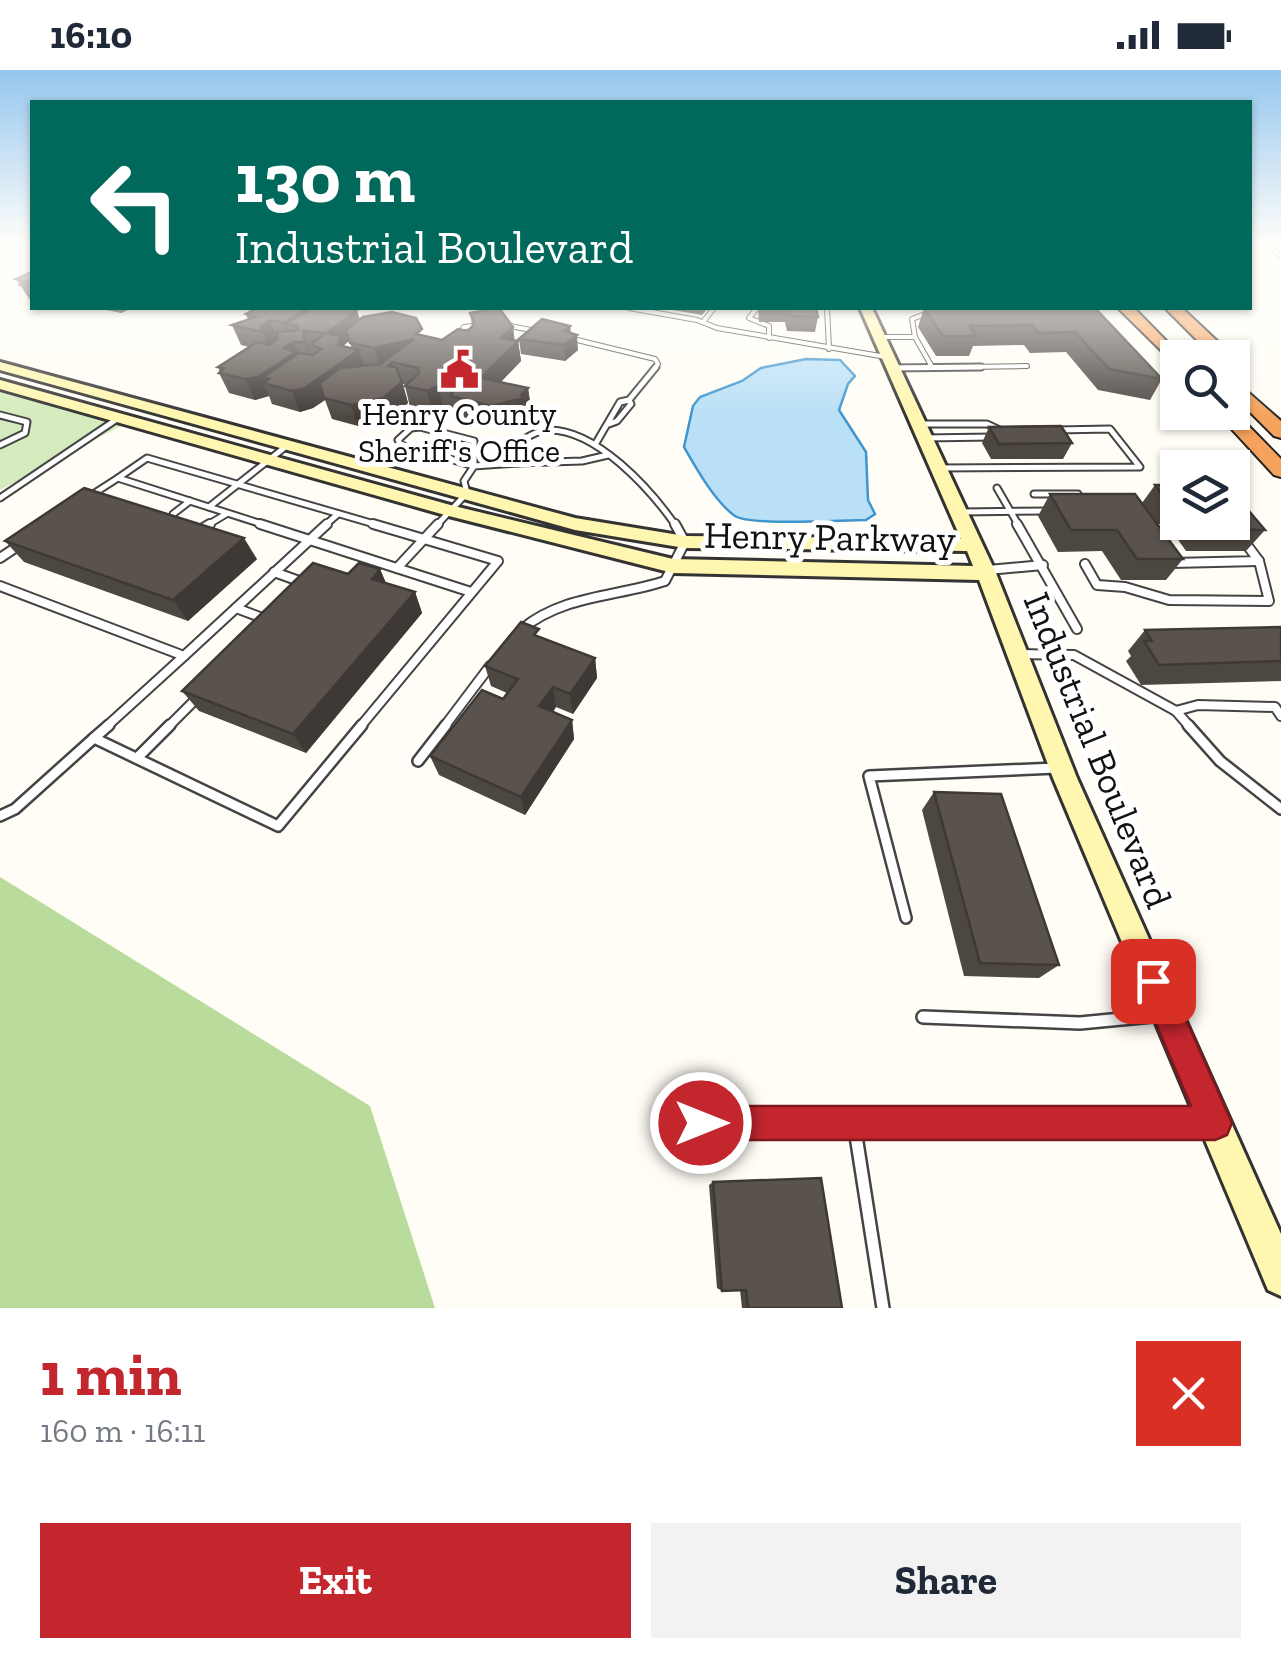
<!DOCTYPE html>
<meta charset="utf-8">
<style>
body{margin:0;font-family:"Zilla Slab",serif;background:#f2f2f3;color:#1f2937;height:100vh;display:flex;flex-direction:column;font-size:38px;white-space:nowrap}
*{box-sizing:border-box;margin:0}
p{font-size:32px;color:#747a83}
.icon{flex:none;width:55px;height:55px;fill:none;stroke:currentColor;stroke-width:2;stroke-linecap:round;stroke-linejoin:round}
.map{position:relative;height:1238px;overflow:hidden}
.drawer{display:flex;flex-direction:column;background:#fff;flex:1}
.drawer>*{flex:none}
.guide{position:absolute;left:30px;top:30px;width:1222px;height:210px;border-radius:0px;box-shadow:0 2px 8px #0004;background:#00695c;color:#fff;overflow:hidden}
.fabs{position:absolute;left:1160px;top:270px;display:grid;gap:20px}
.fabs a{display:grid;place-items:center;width:90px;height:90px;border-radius:0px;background:#fff;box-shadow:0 2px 8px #0004;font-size:50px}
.pin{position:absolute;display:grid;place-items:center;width:85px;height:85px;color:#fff;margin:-42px;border-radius:20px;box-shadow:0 5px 15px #0006}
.me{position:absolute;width:110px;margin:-55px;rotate:90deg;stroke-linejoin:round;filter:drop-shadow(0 0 8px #0008)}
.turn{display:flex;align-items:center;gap:35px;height:210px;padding:0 40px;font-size:45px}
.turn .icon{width:130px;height:130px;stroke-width:2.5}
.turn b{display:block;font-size:70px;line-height:85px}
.round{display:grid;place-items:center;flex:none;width:105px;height:105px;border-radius:0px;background:#f2f2f3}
.head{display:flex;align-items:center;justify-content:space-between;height:170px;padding:0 40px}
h1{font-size:60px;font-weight:800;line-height:75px;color:#c4262e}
.button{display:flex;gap:20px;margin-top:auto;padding:20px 40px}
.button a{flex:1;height:115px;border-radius:0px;background:#c4262e;color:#fff;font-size:40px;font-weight:800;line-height:115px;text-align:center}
.button a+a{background:#f2f2f3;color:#1f2937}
.status{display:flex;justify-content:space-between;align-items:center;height:70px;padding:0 50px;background:#fff;direction:ltr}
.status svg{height:28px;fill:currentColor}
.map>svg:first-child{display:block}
.green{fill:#d5ebbd}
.forest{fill:#b9dc9c}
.water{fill:#b9e0f7;stroke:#3f96cf;stroke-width:2.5}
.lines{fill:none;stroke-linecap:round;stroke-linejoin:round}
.lane-far4-casing{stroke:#444;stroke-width:6}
.lane-far3-casing{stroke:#444;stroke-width:9}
.lane-far2-casing{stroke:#444;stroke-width:12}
.lane-far1-casing{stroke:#444;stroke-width:14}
.lane-casing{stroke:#444;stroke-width:16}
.secondary-casing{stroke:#333;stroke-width:6}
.highway-casing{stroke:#222;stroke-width:4}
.lane-far4{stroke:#fff;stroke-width:4}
.lane-far3{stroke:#fff;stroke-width:5}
.lane-far2{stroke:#fff;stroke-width:8}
.lane-far1{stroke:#fff;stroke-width:9}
.lane{stroke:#fff;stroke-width:11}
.secondary{fill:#fff6b0;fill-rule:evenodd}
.highway{fill:#f5a25d;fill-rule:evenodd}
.wall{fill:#4d4742;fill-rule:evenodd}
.shaded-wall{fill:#3f3936}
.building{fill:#5a524d;stroke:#3f3936;stroke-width:2.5}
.route{fill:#c4262e;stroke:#7f191e;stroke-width:2.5}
.labels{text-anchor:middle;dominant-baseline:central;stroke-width:10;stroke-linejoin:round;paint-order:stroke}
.far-poi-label{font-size:32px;fill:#111;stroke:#fff}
.street-label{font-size:38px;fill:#111;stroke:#fff}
</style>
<div class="status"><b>16:10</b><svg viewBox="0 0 49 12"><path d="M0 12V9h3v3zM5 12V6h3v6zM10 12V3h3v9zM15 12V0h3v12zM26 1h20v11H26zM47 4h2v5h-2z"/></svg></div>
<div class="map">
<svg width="1281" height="1238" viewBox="0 0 1281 1238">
<rect width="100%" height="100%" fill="#fffdf5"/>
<!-- green -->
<polygon class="green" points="0,311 132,350 0,420"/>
<!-- forest -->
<polygon class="forest" points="0,807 370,1036 435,1238 0,1238"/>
<!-- water -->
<path class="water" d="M806 289 840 290 855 306 848 314 839 340 866 382 868 430 875 444 866 450C840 450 751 456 735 446 715 432 696 398 684 377L693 336 700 327 742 311 761 298Z"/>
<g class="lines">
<defs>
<g id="lane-far4">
<polyline points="1266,175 1281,186"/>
<polyline points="629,238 697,250 717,258 886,287"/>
<polyline points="757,238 749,248 769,256 769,268"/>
<polyline points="827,238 829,279"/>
<polyline points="928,243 912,249 915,267 932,297"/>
<polyline points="703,252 714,238"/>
<polyline points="505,255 536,261"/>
<polyline points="457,266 464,257 482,255"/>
<polyline points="880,267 915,267"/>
<polyline points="569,268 655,289 658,294 654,299"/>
<polyline points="890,298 1027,296"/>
</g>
<g id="lane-far3">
<polyline points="890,298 981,297"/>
<polyline points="629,330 656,297"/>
<polyline points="0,345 27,352 25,363 0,375"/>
<polyline points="918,354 987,354 1002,361"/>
<polygon points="420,357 474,371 474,396 401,375 398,370 411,358"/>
<polyline points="923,368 993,367"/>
<polyline points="596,373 620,332 629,330 631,334 617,351 609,354"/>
<polyline points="518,393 582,391 608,385"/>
<polyline points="937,398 1140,397 1110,359 1056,360"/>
<polyline points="997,418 1019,456"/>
<polyline points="1034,424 1078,424"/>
<polyline points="90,426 118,408"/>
<polyline points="0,428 120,347"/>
<polyline points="209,437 289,374"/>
<polyline points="962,442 1048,441"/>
<polyline points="172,452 173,444 190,431"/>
<polyline points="206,456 226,444"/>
<polyline points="268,456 118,408 147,388 381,456"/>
<polyline points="324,456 338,444"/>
<path d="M436 456 467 423 464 411 474 396 518 393V372C527 368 537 360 547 360 596 358 651 420 676 456"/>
</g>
<g id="lane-far2">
<polyline points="260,454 471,522"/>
<polyline points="373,454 424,469 397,498"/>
<polyline points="1017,454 1077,559"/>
<polyline points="200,460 210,454"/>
<polyline points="0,488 21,474"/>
<polyline points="1172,493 1259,491 1244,471"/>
<polyline points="1085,494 1097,515 1125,517 1169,530 1269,531 1259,491"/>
<polyline points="988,500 1043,495"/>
<polyline points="274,502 302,512"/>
<polyline points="0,516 184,586 327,454"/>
<polyline points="236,538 265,549"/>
<path d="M522 559C563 525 616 527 665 511L685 472 675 454"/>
<polyline points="1018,584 1074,585 1176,641 1190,657"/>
<polyline points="1176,641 1198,635 1275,637 1281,646"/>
<polyline points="106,657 184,586"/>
<polyline points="168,657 197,628"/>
<polyline points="360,657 498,491 424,469 438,454"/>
<polyline points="444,657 490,596"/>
</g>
<g id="lane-far1">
<polyline points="1188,655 1220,691 1281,739"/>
<polyline points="94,668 109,655"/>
<polyline points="137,688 170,655"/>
<polyline points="418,691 446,655"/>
<polyline points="0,746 15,739 94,668 278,756 362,655"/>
<polyline points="906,848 869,706 1056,698"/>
</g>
<g id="lane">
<polyline points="923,947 1080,953 1163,945"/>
<polyline points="701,1053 1205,1053"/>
<polyline points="854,1053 883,1238"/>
</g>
<polygon id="secondary" points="860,238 872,238 996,503 1077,708 1281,1164 1281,1226 1268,1220 1053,708 979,510 673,503 445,445 0,319 0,310 454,436 673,489 973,496 967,481 685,478 575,460 0,300 0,292 575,448 685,466 961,469"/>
<g id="highway">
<polygon points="1118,238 1134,238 1183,288 1178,288 1178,297"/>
<polygon points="1165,238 1182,238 1231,284 1234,288 1232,290 1215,288"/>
<polygon points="1232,308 1281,351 1281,368 1274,366 1232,324"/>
<polygon points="1232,339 1281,389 1281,407 1274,405 1216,342 1232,342"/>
</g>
</defs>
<!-- lane-far4 casing -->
<use href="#lane-far4" class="lane-far4-casing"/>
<!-- lane-far3 casing -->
<use href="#lane-far3" class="lane-far3-casing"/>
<!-- lane-far2 casing -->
<use href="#lane-far2" class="lane-far2-casing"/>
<!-- lane-far1 casing -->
<use href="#lane-far1" class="lane-far1-casing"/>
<!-- lane casing -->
<use href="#lane" class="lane-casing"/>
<!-- secondary casing -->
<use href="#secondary" class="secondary-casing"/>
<!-- highway casing -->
<use href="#highway" class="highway-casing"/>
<!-- lane-far4 -->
<use href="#lane-far4" class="lane-far4"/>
<!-- lane-far3 -->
<use href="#lane-far3" class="lane-far3"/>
<!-- lane-far2 -->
<use href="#lane-far2" class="lane-far2"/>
<!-- lane-far1 -->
<use href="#lane-far1" class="lane-far1"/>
<!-- lane -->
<use href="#lane" class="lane"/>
<!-- secondary -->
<use href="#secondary" class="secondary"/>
<!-- highway -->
<use href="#highway" class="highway"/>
</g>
<!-- wall -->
<g class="wall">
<polygon points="32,202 32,233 16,209"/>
<polygon points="96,238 132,238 121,243"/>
<path d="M356 238 360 250 442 270 468 261 472 256 470 243 513 257 514 270 518 271 521 291 500 312 528 318 531 339 526 344 527 349 494 357 456 347 454 340 443 337 432 342 410 337 405 316 406 315 403 314 408 333 390 349 358 356 332 349 325 330 313 338 300 342 272 334 269 326 255 330 229 323 219 303 220 302 218 297 249 277 241 275 232 255 248 250 246 244ZM349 271 350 273 352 279 345 277 344 275Z"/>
<polygon points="661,238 708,238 702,245"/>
<polygon points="758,238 816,238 818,247 815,262 787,261 785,252 759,252"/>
<polygon points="924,238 1095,238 1162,309 1150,330 1098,320 1066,282 1030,283 1024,275 973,276 969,286 936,286 918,257"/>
<polygon points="570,256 571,263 578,280 565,291 521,284 519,269"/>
<polygon points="989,357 1072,373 1063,389 991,389 982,373"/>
<polygon points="1155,415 1178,415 1178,452 1232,452 1265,460 1246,481 1186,481 1167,454 1158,454 1183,489 1166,510 1121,510 1102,481 1058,482 1038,446 1050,424 1142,433"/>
<polygon points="5,471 257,489 188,551 24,492"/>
<polygon points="380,499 386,513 415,522 422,543 306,683 199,641 182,621 348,504"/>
<polygon points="1281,557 1281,611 1141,615 1126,591 1131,586 1128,581 1145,560"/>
<polygon points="540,567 595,588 597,608 573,644 556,637 553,642 572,650 574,669 525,745 439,705 430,686 503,629 507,623 491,616 485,596"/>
<polygon points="934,722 1059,895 1039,908 964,906 922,740"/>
<polygon points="713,1112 842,1238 742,1238 740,1220 722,1221 717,1218 709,1115"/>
</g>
<!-- shaded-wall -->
<g class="shaded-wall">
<polygon points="118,238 132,238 121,243"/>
<polygon points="307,238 318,238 303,261 313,293 298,256 286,254 293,272 292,273 284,253"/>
<polygon points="353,238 356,238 363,260 344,275 348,287 359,280 366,301 324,328 325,330 313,338 300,342 292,321 305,318 327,263"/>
<polygon points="270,250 278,270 271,282 261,256"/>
<polygon points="570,256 571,269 577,265 578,280 565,291 564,261"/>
<polygon points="513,257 515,273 518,271 521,291 485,329 481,308 501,268"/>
<polygon points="414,269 392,292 398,313 380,298 374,278"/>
<polygon points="294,272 301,292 269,309 263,307 266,314 263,313 269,326 255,330 245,309"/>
<polygon points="402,312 408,333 390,349 358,356 351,335"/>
<polygon points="438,316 443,337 432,342 427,321"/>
<polygon points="528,318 531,339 526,344 527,349 494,357 491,336 521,325"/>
<polygon points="244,468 257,489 188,551 173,530"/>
<polygon points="380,499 389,521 372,509"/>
<polygon points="415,522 422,543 306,683 293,664"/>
<polygon points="595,588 597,608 573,644 570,624"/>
<polygon points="553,617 556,637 543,656 539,636"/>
<polygon points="572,650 574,669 525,745 521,727"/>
</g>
<!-- building -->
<g class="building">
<polygon points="32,202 32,217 21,215 27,212 16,209"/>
<polygon points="257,238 307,238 284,253 270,250 261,256 263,262 232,255 256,247 246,244"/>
<polygon points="312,238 353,238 351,239 357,240 327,263 303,261 305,272 294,272 284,278 296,282 258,307 245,309 219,303 224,298 218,297 257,272 269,275 278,269 277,262 298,260 298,256 286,254"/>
<polygon points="499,238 513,257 501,268 518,271 481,308 528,318 521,325 524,328 491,336 451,326 453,320 438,316 427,321 405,316 419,303 418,298 392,292 388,296 396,297 402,312 383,328 351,335 324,328 320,313 340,298 380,294 414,269 374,278 350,273 346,260 363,247 392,242 416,248 422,259 416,264 442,270 458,259 468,261 475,253 470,243"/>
<polygon points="788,238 816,238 818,247 790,246"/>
<polygon points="924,238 1095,238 1162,309 1109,299 1075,262 1038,263 1032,255 970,256 976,266 943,266"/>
<polygon points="542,249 570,256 564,261 577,265 564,275 519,269"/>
<polygon points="326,263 341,266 338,275 359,280 305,318 292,321 263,313 269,309 263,307 299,283 313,285 321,279 311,274"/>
<polygon points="1061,356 1072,373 999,374 989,357"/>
<polygon points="1155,415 1178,415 1178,433 1168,433"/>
<polygon points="84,418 244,468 173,530 5,471"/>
<polygon points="1232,421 1265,460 1203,459 1198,452 1232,452"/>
<polygon points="1050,424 1135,424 1183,489 1137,489 1117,460 1071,460"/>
<polygon points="313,493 348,504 359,493 380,499 372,509 415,522 293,664 182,621"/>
<polygon points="521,552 539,559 534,565 595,588 570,624 553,617 539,636 572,650 521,727 430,686 482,620 503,629 518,609 485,596"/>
<polygon points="1281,557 1281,591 1159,595 1144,571 1152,571 1145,560"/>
<polygon points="934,722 1001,724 1059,895 980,893"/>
<polygon points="821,1108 842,1238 748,1238 746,1220 722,1221 713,1112"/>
</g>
<!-- sky -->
<linearGradient id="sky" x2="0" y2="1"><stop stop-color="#95c6ee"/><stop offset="0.5" stop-color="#fffefa"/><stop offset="1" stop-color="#fffefa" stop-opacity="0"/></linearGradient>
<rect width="1281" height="348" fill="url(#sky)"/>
<!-- route -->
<polygon class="route" points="1153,896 1164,900 1232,1053 1227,1065 1215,1070 701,1070 689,1065 684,1053 689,1041 701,1036 1191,1036 1138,911 1143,900"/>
<!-- icons -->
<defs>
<symbol id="civic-bare" viewBox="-9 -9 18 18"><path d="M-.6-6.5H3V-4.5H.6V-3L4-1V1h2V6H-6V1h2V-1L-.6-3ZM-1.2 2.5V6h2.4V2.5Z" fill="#c4262e" stroke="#fff" stroke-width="2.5" paint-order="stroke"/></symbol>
</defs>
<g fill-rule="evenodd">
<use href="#civic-bare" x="432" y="272" width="55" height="55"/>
</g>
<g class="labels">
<!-- far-poi labels -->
<g class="far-poi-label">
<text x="459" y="344">Henry County<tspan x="459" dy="37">Sheriff's Office</tspan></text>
</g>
<!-- street labels -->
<g class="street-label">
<text transform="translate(830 467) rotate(1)">Henry Parkway</text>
<text transform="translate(1098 680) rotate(68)">Industrial Boulevard</text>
</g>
</g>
</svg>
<div class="fabs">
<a><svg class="icon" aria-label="search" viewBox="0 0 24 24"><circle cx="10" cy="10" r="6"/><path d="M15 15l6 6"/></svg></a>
<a><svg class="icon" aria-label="layers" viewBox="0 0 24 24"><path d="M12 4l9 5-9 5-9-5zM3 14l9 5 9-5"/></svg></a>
</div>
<div class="pin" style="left:1153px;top:911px;background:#d93025"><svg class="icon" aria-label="arrive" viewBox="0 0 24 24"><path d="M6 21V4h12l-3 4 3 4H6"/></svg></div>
<svg class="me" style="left:701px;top:1053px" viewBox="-20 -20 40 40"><circle r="17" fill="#c4262e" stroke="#fff" stroke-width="3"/><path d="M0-11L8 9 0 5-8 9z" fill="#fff"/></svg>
<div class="guide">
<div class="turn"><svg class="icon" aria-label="left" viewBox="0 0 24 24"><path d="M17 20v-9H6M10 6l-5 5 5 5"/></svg><div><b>130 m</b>Industrial Boulevard</div></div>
</div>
</div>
<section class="drawer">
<div class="head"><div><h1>1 min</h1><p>160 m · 16:11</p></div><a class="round" style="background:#d93025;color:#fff"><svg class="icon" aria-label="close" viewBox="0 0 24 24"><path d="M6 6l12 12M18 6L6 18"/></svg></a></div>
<div class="button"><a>Exit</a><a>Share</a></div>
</section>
